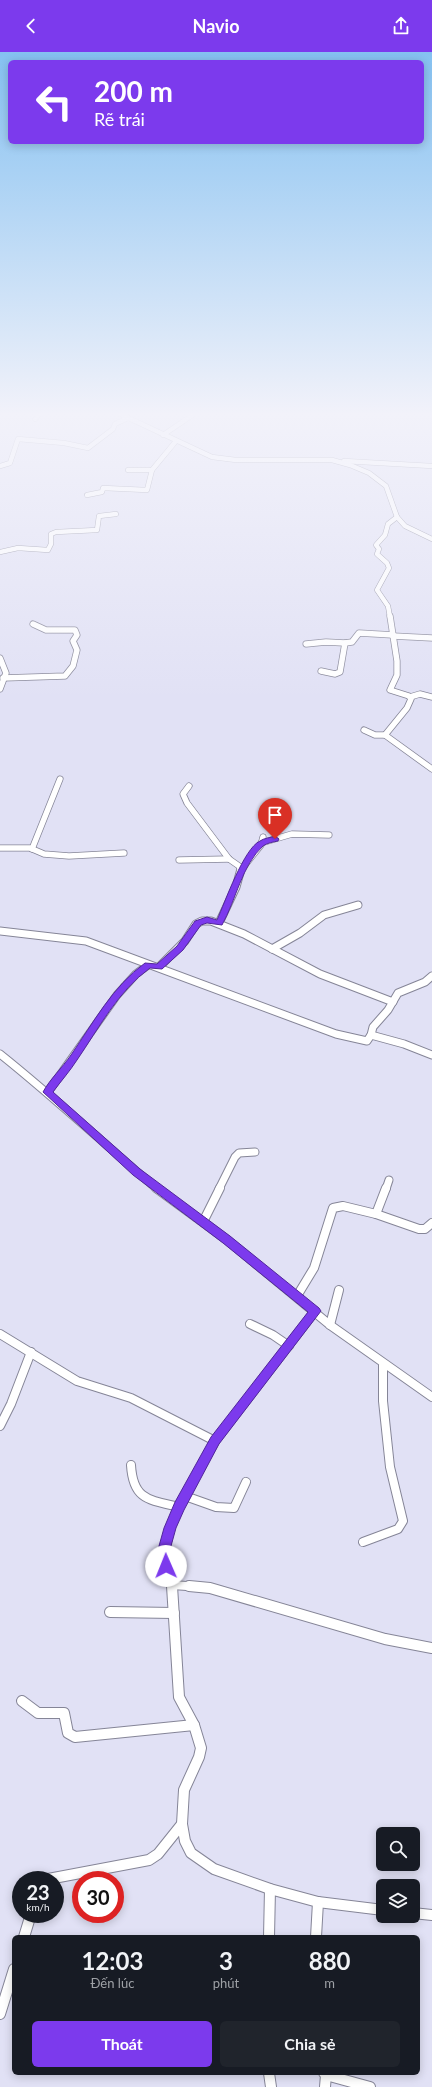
<!DOCTYPE html>
<html lang="vi">
<meta charset="utf-8">
<style>
body{margin:0;font-family:Lato,sans-serif;background:#20242c;color:#f1f3f6;height:100vh;display:flex;flex-direction:column;font-size:15px;white-space:nowrap}
*{box-sizing:border-box;margin:0}
p{font-size:13px;color:#9ea1a6}
.icon{flex:none;width:22px;height:22px;fill:none;stroke:currentColor;stroke-width:2;stroke-linecap:round;stroke-linejoin:round}
.map{position:relative;flex:1;overflow:hidden}
.side{position:absolute;left:12px;top:1883px;width:408px;height:140px;display:flex;flex-direction:column;background:#171b24;border-radius:6px;box-shadow:0 2px 10px #0003}
.side>*{flex:none}
.top-card{position:absolute;left:8px;top:8px;width:416px;height:84px;border-radius:6px;box-shadow:0 2px 10px #0003;background:#7c3aed;color:#fff;overflow:hidden}
.tools{position:absolute;left:376px;top:1775px;display:grid;gap:8px}
.tools a{display:grid;place-items:center;width:44px;height:44px;border-radius:6px;background:#171b24;box-shadow:0 2px 10px #0003;font-size:20px}
.speed{position:absolute;left:12px;top:1819px;display:flex;gap:8px;font-size:20px;font-weight:700;text-align:center}
.speed>*{display:grid;place-content:center;width:52px;height:52px;border-radius:50%;background:#171b24;box-shadow:0 2px 10px #0003;line-height:1}
.speed small{font-size:10px;font-weight:400}
.speed .limit{border:6px solid #d22;background:#fff;color:#111}
.pin{position:absolute;display:grid;place-items:center;width:34px;height:34px;color:#fff;margin:-41px -17px;border-radius:50% 50% 50% 0;rotate:-45deg;box-shadow:0 0 4px #0007}
.pin .icon{rotate:45deg}
.me{position:absolute;width:44px;margin:-22px;rotate:359deg;stroke-linejoin:round;filter:drop-shadow(0 0 3px #0008)}
.turn{display:flex;align-items:center;gap:14px;height:84px;padding:0 20px;font-size:18px}
.turn .icon{width:52px;height:52px;stroke-width:2.5}
.turn b{display:block;font-size:28px;line-height:34px}
.eta{display:flex;justify-content:space-evenly;align-items:center;height:68px;text-align:center}
.eta b{font-size:24px;font-weight:700;line-height:28px}
.primary-button{display:flex;gap:8px;margin-top:auto;padding:8px 20px}
.primary-button a{flex:1;height:46px;border-radius:6px;background:#7c3aed;color:#fff;font-size:16px;font-weight:700;line-height:46px;text-align:center}
.primary-button a+a{background:#20242c;color:#f1f3f6}
header{display:flex;justify-content:space-between;align-items:center;height:52px;padding:0 20px;background:#7c3aed;color:#fff;font-size:18px;font-weight:700}
.map>svg:first-child{display:block}
.lines{fill:none;stroke-linecap:round;stroke-linejoin:round}
.minor-far4-casing{stroke:#858597;stroke-width:5.5}
.minor-far3-casing{stroke:#858597;stroke-width:7}
.minor-far2-casing{stroke:#858597;stroke-width:9}
.minor-far1-casing{stroke:#858597;stroke-width:10}
.minor-casing{stroke:#858597;stroke-width:12}
.minor-far4{stroke:#fff;stroke-width:4.5}
.minor-far3{stroke:#fff;stroke-width:5.5}
.minor-far2{stroke:#fff;stroke-width:7}
.minor-far1{stroke:#fff;stroke-width:8}
.minor{stroke:#fff;stroke-width:10}
.route{fill:#7c3aed;stroke:#51269a}
</style>
<header><svg class="icon" aria-label="back" viewBox="0 0 24 24"><path d="M15 5l-7 7 7 7"/></svg>Navio<svg class="icon" aria-label="share" viewBox="0 0 24 24"><path d="M12 15V3M7 8l5-5 5 5M5 13v7h14v-7"/></svg></header>
<div class="map">
<svg width="432" height="2035" viewBox="0 0 432 2035">
<rect width="100%" height="100%" fill="#e1e1f5"/>
<g class="lines">
<defs>
<g id="minor-far4">
<polyline points="120,362 212,405 236,408 332,408 350,413 369,421 386,434 397,465 405,474 432,487"/>
<polyline points="35,367 40,362"/>
<polyline points="163,383 194,362"/>
<polyline points="344,409 432,414"/>
<polyline points="0,414 10,411 18,387 64,391 88,396 113,377 115,372 128,366"/>
<polyline points="128,418 152,418 176,389"/>
<polyline points="87,443 102,440 103,436 147,438 152,418"/>
<polyline points="0,500 18,496 48,498 51,492 51,482 56,480 97,478 99,464 116,462"/>
<polyline points="390,565 388,554 377,538 389,516 387,511 377,502 379,497 376,493 385,483 388,472 397,465"/>
</g>
<g id="minor-far3">
<polyline points="390,564 397,609 397,623 390,638 409,644 411,647 407,656 385,683 432,717"/>
<polyline points="393,584 432,586"/>
<polyline points="306,592 326,590 345,591"/>
<polyline points="0,606 6,621 0,637"/>
<polyline points="321,619 335,622 340,620 345,591 352,590 359,581 393,583"/>
<polyline points="3,626 65,624 73,614 77,598 73,589 77,583 75,578 46,578 33,572"/>
<polyline points="410,645 420,642 432,645"/>
<polyline points="364,678 375,683 385,683"/>
<polyline points="189,734 183,742 187,751 229,807 239,814 241,818"/>
<polyline points="261,791 292,782 329,783"/>
<polyline points="0,796 30,796 44,802 69,804 124,801"/>
<polyline points="32,797 60,727"/>
<polyline points="179,808 229,807"/>
<polyline points="241,818 261,793 263,785"/>
</g>
<g id="minor-far2">
<polyline points="219,871 236,835 241,817"/>
<polyline points="0,879 86,889 336,982 367,989 371,983 404,992 432,1003"/>
<polyline points="272,897 300,881 324,863 358,853"/>
<polyline points="159,915 185,889 196,872 202,869 211,869 244,882 320,922 393,950"/>
<polyline points="371,983 373,975 388,958 398,941 425,930 432,924"/>
<path d="M0 1002C54 1045 104 1092 157 1137"/>
<polyline points="48,1040 117,943 136,922 148,913"/>
<polyline points="219,1137 235,1105 239,1101 255,1100"/>
<polyline points="386,1137 389,1128"/>
</g>
<g id="minor-far1">
<polyline points="156,1136 227,1188 330,1273 432,1345"/>
<polyline points="386,1136 376,1162 419,1177 425,1177 432,1171"/>
<polyline points="203,1170 220,1136"/>
<polyline points="297,1244 314,1216 333,1156 343,1154 376,1162"/>
<polyline points="250,1272 273,1283 289,1294"/>
<polyline points="330,1273 339,1238"/>
<polyline points="0,1282 77,1329 131,1346 215,1389"/>
<polyline points="0,1374 11,1352 31,1300"/>
<path d="M131 1413C133 1448 149 1448 179 1455"/>
<polyline points="185,1444 216,1455 234,1456 246,1430"/>
<polyline points="363,1490 398,1477 403,1469 390,1415 383,1349 383,1313"/>
<polyline points="172,1533 202,1535"/>
<polyline points="172,1535 165,1514 164,1504 170,1476 179,1455 215,1389 315,1259"/>
</g>
<g id="minor">
<polyline points="172,1534 179,1645 194,1673 201,1696 199,1705 184,1738 182,1772 185,1789 191,1801 214,1817 270,1837 318,1850 383,1858"/>
<polyline points="189,1534 210,1536 385,1587 432,1596"/>
<polyline points="110,1560 174,1561"/>
<polyline points="22,1649 38,1661 64,1661 68,1681 75,1685 194,1673"/>
<polyline points="43,1828 149,1808 158,1802 182,1772"/>
<polyline points="413,1861 432,1863"/>
<polyline points="24,1885 31,1862"/>
<polyline points="269,1885 270,1837"/>
<polyline points="316,1885 318,1850"/>
<polyline points="0,1962 14,1917"/>
<polyline points="269,2021 271,2035"/>
<polyline points="324,2021 326,2023 325,2035"/>
<polyline points="326,2023 370,2035"/>
</g>
</defs>
<!-- minor-far4 casing -->
<use href="#minor-far4" class="minor-far4-casing"/>
<!-- minor-far3 casing -->
<use href="#minor-far3" class="minor-far3-casing"/>
<!-- minor-far2 casing -->
<use href="#minor-far2" class="minor-far2-casing"/>
<!-- minor-far1 casing -->
<use href="#minor-far1" class="minor-far1-casing"/>
<!-- minor casing -->
<use href="#minor" class="minor-casing"/>
<!-- minor-far4 -->
<use href="#minor-far4" class="minor-far4"/>
<!-- minor-far3 -->
<use href="#minor-far3" class="minor-far3"/>
<!-- minor-far2 -->
<use href="#minor-far2" class="minor-far2"/>
<!-- minor-far1 -->
<use href="#minor-far1" class="minor-far1"/>
<!-- minor -->
<use href="#minor" class="minor"/>
</g>
<!-- sky -->
<linearGradient id="sky" x2="0" y2="1"><stop stop-color="#85c1f1"/><stop offset="0.56" stop-color="#f2f2fa"/><stop offset="1" stop-color="#f2f2fa" stop-opacity="0"/></linearGradient>
<rect width="432" height="647" fill="url(#sky)"/>
<!-- route -->
<path class="route" d="M275 784 279 787 278 789C273 790 267 791 263 794 242 813 236 848 222 873L207 871 201 873 183 898 162 917 150 916C118 939 99 976 77 1008 70 1019 61 1029 53 1040L140 1117 230 1184 319 1256 321 1259 219 1392 184 1458 176 1476 171 1494 172 1514 170 1519 166 1521 161 1519 159 1514V1494L164 1476 175 1450 211 1385 308 1260 223 1191 133 1123 43 1040C50 1027 62 1016 71 1003 93 971 113 934 145 911L157 912 177 894 195 869 207 865 217 868C225 850 244 796 260 789 264 786 270 786 275 784Z"/>
</svg>
<div class="tools">
<a><svg class="icon" aria-label="search" viewBox="0 0 24 24"><circle cx="10" cy="10" r="6"/><path d="M15 15l6 6"/></svg></a>
<a><svg class="icon" aria-label="layers" viewBox="0 0 24 24"><path d="M12 4l9 5-9 5-9-5zM3 14l9 5 9-5"/></svg></a>
</div>
<div class="speed"><div>23<small>km/h</small></div><div class="limit">30</div></div>
<div class="pin" style="left:275px;top:787px;background:#d93025"><svg class="icon" aria-label="arrive" viewBox="0 0 24 24"><path d="M6 21V4h12l-3 4 3 4H6"/></svg></div>
<svg class="me" style="left:166px;top:1514px" viewBox="-20 -20 40 40"><circle r="19" fill="#fff"/><path d="M0-13L10 11 0 6-10 11z" fill="#7c3aed"/></svg>
<div class="top-card">
<div class="turn"><svg class="icon" aria-label="left" viewBox="0 0 24 24"><path d="M17 20v-9H6M10 6l-5 5 5 5"/></svg><div><b>200 m</b>Rẽ trái</div></div>
</div>
<section class="side">
<div class="eta">
<div><b>12:03</b><p>Đến lúc</p></div>
<div><b>3</b><p>phút</p></div>
<div><b>880</b><p>m</p></div>
</div>
<div class="primary-button"><a>Thoát</a><a>Chia sẻ</a></div>
</section>
</div>
